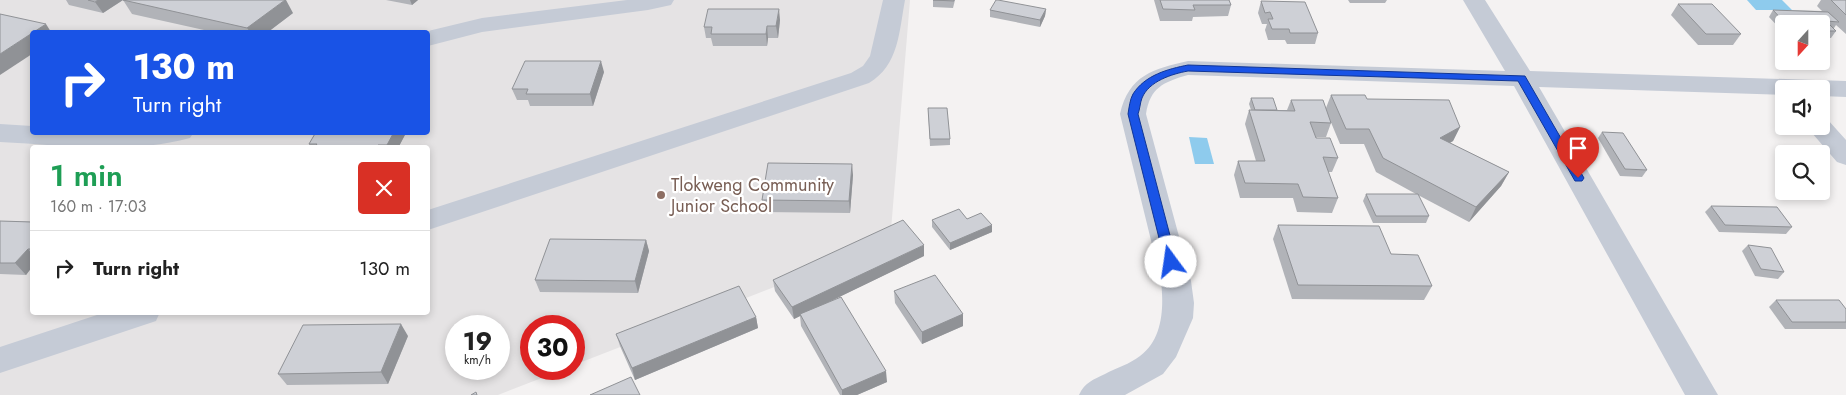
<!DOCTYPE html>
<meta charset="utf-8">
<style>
body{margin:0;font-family:Jost,sans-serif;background:#f2f2f2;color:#222;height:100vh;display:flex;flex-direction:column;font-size:19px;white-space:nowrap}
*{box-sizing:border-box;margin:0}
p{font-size:16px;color:#767676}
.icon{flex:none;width:28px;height:28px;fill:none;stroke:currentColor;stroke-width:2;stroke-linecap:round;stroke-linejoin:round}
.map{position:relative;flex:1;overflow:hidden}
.sheet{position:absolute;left:30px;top:145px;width:400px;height:170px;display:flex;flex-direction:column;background:#fff;border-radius:5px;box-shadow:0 2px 8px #0003}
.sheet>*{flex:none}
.top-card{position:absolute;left:30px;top:30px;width:400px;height:105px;border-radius:5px;box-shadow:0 2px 8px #0003;background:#1953e6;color:#fff;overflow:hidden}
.needle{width:32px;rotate:201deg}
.fabs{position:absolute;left:1775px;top:15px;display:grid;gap:10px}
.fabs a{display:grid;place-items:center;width:55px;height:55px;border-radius:5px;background:#fff;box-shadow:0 2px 8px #0003;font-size:25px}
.speed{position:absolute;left:445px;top:315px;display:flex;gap:10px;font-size:25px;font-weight:700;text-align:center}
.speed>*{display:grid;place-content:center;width:65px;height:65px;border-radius:50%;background:#fff;box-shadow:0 2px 8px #0003;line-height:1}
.speed small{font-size:12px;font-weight:400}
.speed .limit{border:8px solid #d22;background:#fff;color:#111}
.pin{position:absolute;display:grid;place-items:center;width:42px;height:42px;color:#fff;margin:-51px -21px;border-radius:50% 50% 50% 0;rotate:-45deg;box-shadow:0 0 5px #0007}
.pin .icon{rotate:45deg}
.me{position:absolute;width:55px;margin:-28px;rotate:346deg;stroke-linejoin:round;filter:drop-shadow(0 0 4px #0008)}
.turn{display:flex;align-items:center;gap:18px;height:105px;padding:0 20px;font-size:22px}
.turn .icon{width:65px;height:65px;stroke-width:2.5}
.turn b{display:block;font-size:35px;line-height:42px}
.round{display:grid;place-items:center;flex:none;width:52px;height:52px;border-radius:5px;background:#f2f2f2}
.overview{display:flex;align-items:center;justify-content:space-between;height:85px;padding:0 20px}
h1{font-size:30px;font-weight:600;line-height:38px;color:#1e9e55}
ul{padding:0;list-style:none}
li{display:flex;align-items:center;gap:15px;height:75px;padding:0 20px;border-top:1px solid #e0e0e0}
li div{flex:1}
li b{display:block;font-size:19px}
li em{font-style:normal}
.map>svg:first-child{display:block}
.education{fill:#e5e3e4;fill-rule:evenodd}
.water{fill:#8ecbed}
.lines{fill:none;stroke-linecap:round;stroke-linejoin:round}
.street{fill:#c5cbd6;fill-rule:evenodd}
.wall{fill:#b1b3b8}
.shaded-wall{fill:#909296}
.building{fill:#ced0d6;stroke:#909296}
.route{fill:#1953e6;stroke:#103696}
.education-dot{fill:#8d6e63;stroke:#fff;stroke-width:2}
.labels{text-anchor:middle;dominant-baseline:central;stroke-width:4.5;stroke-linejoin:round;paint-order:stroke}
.education-label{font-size:18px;fill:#785e54;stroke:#fff;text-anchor:start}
</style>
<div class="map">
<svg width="1846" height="395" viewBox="0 0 1846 395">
<rect width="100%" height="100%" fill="#f4f2f2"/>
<!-- education -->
<path class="education" d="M0 0H910L890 242 574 365V326H531V369H565L498 395H0ZM32 32H428V132H32ZM32 148H428V312H32ZM456 326H499V369H456Z"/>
<!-- water -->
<g class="water">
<polygon points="1747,0 1782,0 1792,10 1756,10"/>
<polygon points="1189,137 1207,138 1214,164 1195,164"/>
</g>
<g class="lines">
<!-- street -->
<g class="street">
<polygon points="627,0 674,0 671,5 648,10 482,32 428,46 428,32 424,32 482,18"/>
<path d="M883 0H905C899 32 899 65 869 83L428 230V210L851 73 863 66 870 56Z"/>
<path d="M1463 0H1485L1530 71 1846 81V97L1821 96V89H1784V95L1539 87 1718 395H1685L1514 86 1188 75C1163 82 1150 88 1146 114L1191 281 1194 303 1193 318 1176 357 1163 374 1125 395H1079C1085 382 1093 380 1105 374 1116 368 1130 364 1140 356 1163 339 1164 307 1161 281L1120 114C1129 75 1153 69 1188 61L1505 71Z"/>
<polygon points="1821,118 1828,120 1846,140 1846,165 1837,162 1806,126 1821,126"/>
<path d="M0 124 32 126V132H194L190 138C128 155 63 145 0 142Z"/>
<polygon points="106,312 160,312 156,321 0,373 0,347"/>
</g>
</g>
<!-- wall -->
<g class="wall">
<polygon points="66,0 123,0 103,13 69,5"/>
<polygon points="123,0 293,13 268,32 213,32 132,14"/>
<polygon points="386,0 418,0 412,5"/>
<polygon points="933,0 955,0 953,8 933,7"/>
<polygon points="1154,0 1229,0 1231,5 1228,16 1193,17 1192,21 1160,21"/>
<polygon points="1348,0 1387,0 1385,3 1350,3"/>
<polygon points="1821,0 1846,0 1846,34 1836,25 1834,28 1833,28 1836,31 1831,38 1821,38 1821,24 1784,24 1784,33 1769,17 1773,10 1822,11 1817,6"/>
<polygon points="1261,1 1318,33 1315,44 1287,44 1285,40 1268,40 1265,30 1267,24 1262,24 1258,13"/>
<polygon points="1678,4 1741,34 1733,45 1698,45 1671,15"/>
<polygon points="1046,9 1045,16 1040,27 990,17 990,10"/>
<polygon points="780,20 778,38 768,38 767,46 713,46 711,38 706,38 704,27"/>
<polygon points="604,72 593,106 530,106 528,100 517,100 512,89"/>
<polygon points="1331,95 1367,99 1460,127 1453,141 1450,143 1509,172 1501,186 1469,222 1418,195 1429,216 1426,223 1373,223 1363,201 1366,194 1416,194 1376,172 1364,144 1340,144 1330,120 1331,123 1326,137 1316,137 1338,158 1332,172 1328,172 1338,198 1332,213 1297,212 1293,198 1240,198 1234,175 1238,161 1256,161 1245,124 1249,110 1251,110 1249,104 1251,98 1277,110 1287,110 1291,100 1326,108"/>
<polygon points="928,108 950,139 950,145 930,146"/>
<polygon points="1602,132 1647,170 1642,177 1620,176 1598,138"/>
<polygon points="406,133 398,148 311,148 309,144"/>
<polygon points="853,175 850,213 763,212 762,200"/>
<polygon points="1711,206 1792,227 1786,234 1719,232 1705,212"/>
<polygon points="967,219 992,232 950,250 932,227 932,220"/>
<polygon points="0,221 32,222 32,267 26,275 0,274"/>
<polygon points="1278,225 1391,254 1432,286 1424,300 1292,299 1273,239"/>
<polygon points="646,240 649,251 638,293 540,292 535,280"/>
<polygon points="1748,245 1784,272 1778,279 1755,276 1742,251"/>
<polygon points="924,256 822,305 887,382 857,395 840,395 801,326 800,316 794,319 775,291 773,280"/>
<polygon points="894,291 963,314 963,326 922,344 895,303"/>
<polygon points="1776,300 1846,309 1846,329 1785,329 1769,307"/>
<polygon points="756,317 758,328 635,380 620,346 616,334"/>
<polygon points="408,336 388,384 287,385 278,374"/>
</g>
<!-- shaded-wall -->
<g class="shaded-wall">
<polygon points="98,0 123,0 103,13 95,2"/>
<polygon points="285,0 286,0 293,13 268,32 250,32 247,28"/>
<polygon points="410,0 418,0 412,5"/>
<polygon points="779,9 780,20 778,38 776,26"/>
<polygon points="1046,9 1045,16 1040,27 1040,20"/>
<polygon points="46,24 51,32 33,32"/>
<polygon points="767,26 768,38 767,46 766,34"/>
<polygon points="32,33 32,54 0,75 0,54"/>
<polygon points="601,61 604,72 593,106 590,94"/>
<polygon points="1460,127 1453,141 1433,152 1440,138"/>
<polygon points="394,132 406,133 398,148 388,148 387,145"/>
<polygon points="852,164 853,175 850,213 849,201"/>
<polygon points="1509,172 1501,186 1469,222 1476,207"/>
<polygon points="992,225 992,232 950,250 950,243"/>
<polygon points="646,240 649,251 638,293 635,281"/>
<polygon points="924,245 924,256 794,319 792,307"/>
<polygon points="28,249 32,254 32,267 26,275 15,263"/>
<polygon points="963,314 963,326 922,344 922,332"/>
<polygon points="756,317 758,328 635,380 632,368"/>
<polygon points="401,324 408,336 388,384 381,372"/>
<polygon points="886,371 887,382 857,395 842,395 842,390"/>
</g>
<!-- building -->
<g class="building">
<polygon points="88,0 98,0 95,2"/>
<polygon points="123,0 285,0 247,28"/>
<polygon points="933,0 954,0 954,1"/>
<polygon points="996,0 998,0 1046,9 1040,20 990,10"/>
<polygon points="1160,0 1229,0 1231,5 1193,5 1195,10 1163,9"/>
<polygon points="1831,0 1846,0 1846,15"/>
<polygon points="1261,1 1305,2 1318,33 1290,33 1289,29 1272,29 1268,19 1273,19 1270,12 1265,13"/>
<polygon points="1678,4 1712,4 1741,34 1706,34"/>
<polygon points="708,9 779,9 776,26 767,26 766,34 711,34 712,27 704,27"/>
<polygon points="1773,10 1828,12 1839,22 1826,21 1836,31 1821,31 1821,24 1786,24"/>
<polygon points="0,14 46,24 0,54"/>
<polygon points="525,61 601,61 590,94 526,94 528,89 512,89"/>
<polygon points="1331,95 1365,95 1367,99 1449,100 1460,127 1440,138 1509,172 1476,207 1383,158 1369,129 1346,129"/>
<polygon points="1251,98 1273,98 1277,110 1255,110"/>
<polygon points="1291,100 1323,100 1331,123 1310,122 1316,138 1330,138 1338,158 1323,157 1338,198 1303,197 1298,184 1245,183 1238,161 1265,161 1249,110 1295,111"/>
<polygon points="928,108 947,108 950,139 930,139"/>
<polygon points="316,132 394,132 387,145 378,145 377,148 314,148 317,144 309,144"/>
<polygon points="1602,132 1623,133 1647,170 1625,169"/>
<polygon points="768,163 852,164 849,201 762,200"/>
<polygon points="1366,194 1418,194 1429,216 1376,216"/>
<polygon points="1711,206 1777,207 1792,227 1725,225"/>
<polygon points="959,209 967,219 981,213 992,225 950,243 932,220"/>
<polygon points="903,220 924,245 792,307 773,280"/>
<polygon points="0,221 32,222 32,249 28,249 15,263 0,263"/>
<polygon points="1278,225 1379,226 1391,254 1418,255 1432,286 1298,285"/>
<polygon points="550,239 646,240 635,281 535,280"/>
<polygon points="1748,245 1771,248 1784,272 1761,269"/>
<polygon points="935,275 963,314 922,332 894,291"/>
<polygon points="739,286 756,317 632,368 616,334"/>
<polygon points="841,297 886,371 842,390 800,314"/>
<polygon points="1776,300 1839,300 1846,309 1846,322 1792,322"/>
<polygon points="401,324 381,372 278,374 303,325"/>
<polygon points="631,377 640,395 590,395"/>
<polygon points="476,392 477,395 471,395"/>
</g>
<!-- route -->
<path class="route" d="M1188 65 1525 76 1584 178 1582 181H1575L1518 81 1188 71C1172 74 1149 81 1142 98 1140 103 1140 109 1138 114L1177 262 1175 265H1167L1165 262 1128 114C1129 108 1130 99 1133 94 1145 75 1168 69 1188 65Z"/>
<!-- markers -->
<circle class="education-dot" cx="661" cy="195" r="5"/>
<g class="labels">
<!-- education labels -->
<g class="education-label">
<text x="671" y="185">Tlokweng Community<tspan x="671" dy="21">Junior School</tspan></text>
</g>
</g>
</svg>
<div class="fabs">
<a><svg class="needle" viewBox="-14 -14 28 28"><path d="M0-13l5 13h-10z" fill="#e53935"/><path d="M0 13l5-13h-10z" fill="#767676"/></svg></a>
<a><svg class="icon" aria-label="sound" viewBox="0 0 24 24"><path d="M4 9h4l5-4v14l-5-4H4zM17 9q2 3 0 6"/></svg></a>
<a><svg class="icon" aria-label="search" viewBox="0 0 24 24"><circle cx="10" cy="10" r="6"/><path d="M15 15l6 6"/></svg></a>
</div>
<div class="speed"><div>19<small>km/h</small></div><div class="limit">30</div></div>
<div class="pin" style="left:1578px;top:178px;background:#d93025"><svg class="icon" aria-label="arrive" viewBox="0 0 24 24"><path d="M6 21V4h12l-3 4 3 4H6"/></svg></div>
<svg class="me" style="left:1171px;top:262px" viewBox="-20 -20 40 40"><circle r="19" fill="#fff"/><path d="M0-13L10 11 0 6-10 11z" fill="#1953e6"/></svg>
<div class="top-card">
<div class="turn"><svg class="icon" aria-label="right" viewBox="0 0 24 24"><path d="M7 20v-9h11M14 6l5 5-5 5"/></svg><div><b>130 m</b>Turn right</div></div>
</div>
<section class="sheet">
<div class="overview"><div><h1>1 min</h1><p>160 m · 17:03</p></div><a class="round" style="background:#d93025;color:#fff"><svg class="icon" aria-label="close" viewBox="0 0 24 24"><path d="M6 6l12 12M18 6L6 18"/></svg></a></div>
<ul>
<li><svg class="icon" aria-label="right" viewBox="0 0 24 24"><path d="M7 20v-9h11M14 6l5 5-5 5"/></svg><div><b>Turn right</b></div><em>130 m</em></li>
</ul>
</section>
</div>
